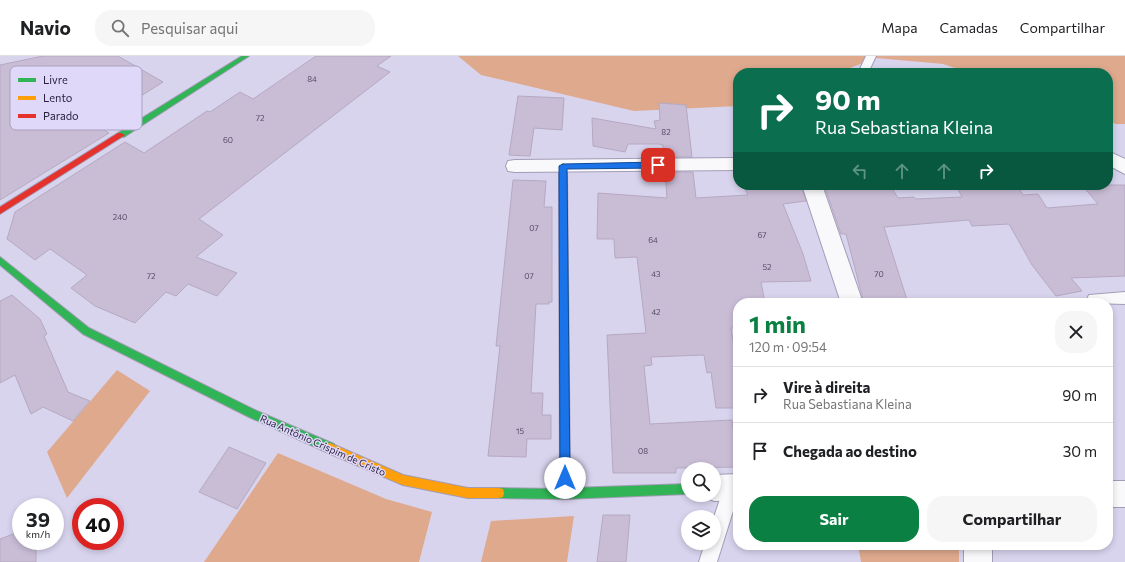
<!DOCTYPE html>
<html lang="pt">
<meta charset="utf-8">
<style>
body{margin:0;font-family:Commissioner,sans-serif;background:#f6f6f6;color:#202124;height:100vh;display:flex;flex-direction:column;font-size:15px;white-space:nowrap}
*{box-sizing:border-box;margin:0}
p{font-size:13px;color:#757577}
.icon{flex:none;width:22px;height:22px;fill:none;stroke:currentColor;stroke-width:2;stroke-linecap:round;stroke-linejoin:round}
.map{position:relative;flex:1;overflow:hidden}
.panel{position:absolute;left:733px;top:242px;width:380px;height:252px;display:flex;flex-direction:column;background:#fff;border-radius:16px;box-shadow:0 2px 6px #0003}
.panel>*{flex:none}
.top-card{position:absolute;left:733px;top:12px;width:380px;height:122px;border-radius:16px;box-shadow:0 2px 6px #0003;background:#0b6e4f;color:#fff;overflow:hidden}
.fabs{position:absolute;left:681px;top:406px;display:grid;gap:8px}
.fabs a{display:grid;place-items:center;width:40px;height:40px;border-radius:50%;background:#fff;box-shadow:0 2px 6px #0003;font-size:20px}
.speed{position:absolute;left:12px;top:442px;display:flex;gap:8px;font-size:20px;font-weight:700;text-align:center}
.speed>*{display:grid;place-content:center;width:52px;height:52px;border-radius:50%;background:#fff;box-shadow:0 2px 6px #0003;line-height:1}
.speed small{font-size:10px;font-weight:400}
.speed .limit{border:6px solid #d22;background:#fff;color:#111}
.pin{position:absolute;display:grid;place-items:center;width:34px;height:34px;color:#fff;margin:-17px;border-radius:8px;box-shadow:0 2px 6px #0006}
.me{position:absolute;width:44px;margin:-22px;rotate:0deg;stroke-linejoin:round;filter:drop-shadow(0 0 3px #0008)}
.turn{display:flex;align-items:center;gap:14px;height:84px;padding:0 16px;font-size:18px}
.turn .icon{width:52px;height:52px;stroke-width:2.5}
.turn b{display:block;font-size:28px;line-height:34px}
.lanes{display:flex;align-items:center;height:38px;padding:0 16px;background:#0003;justify-content:center;gap:20px;direction:ltr}
.lanes .off{opacity:.35}
.round{display:grid;place-items:center;flex:none;width:42px;height:42px;border-radius:16px;background:#f6f6f6}
.headline{display:flex;align-items:center;justify-content:space-between;height:68px;padding:0 16px}
h1{font-size:24px;font-weight:700;line-height:30px;color:#0b8043}
.action{display:flex;gap:8px;margin-top:auto;padding:8px 16px}
.action a{flex:1;height:46px;border-radius:16px;background:#0b8043;color:#fff;font-size:16px;font-weight:700;line-height:46px;text-align:center}
.action a+a{background:#f6f6f6;color:#202124}
ul{padding:0;list-style:none}
li{display:flex;align-items:center;gap:12px;height:56px;padding:0 16px;border-top:1px solid #e0e0e0}
li div{flex:1}
li b{display:block;font-size:15px}
li em{font-style:normal}
header{display:flex;align-items:center;gap:24px;box-sizing:border-box;height:56px;padding:0 20px;background:#fff;border-bottom:1px solid #e0e0e0}
header strong{font-size:19px}
nav{display:flex;gap:22px;margin-inline-start:auto;font-size:14px}
.search{width:280px;height:36px;background:#f6f6f6;display:flex;align-items:center;gap:10px;box-sizing:border-box;padding:0 14px;border-radius:16px;color:#757577;font-size:15px}
.map>svg:first-child{display:block}
.green{fill:#dea98d}
.building{fill:#c9bdd6;stroke:#b5a9c2}
.lines{fill:none;stroke-linecap:round;stroke-linejoin:round}
.lane-casing{stroke:#a39cb5;stroke-width:2}
.street-casing{stroke:#a39cb5;stroke-width:2}
.fast-casing{stroke:#a39cb5;stroke-width:2}
.slow-casing{stroke:#a39cb5;stroke-width:2}
.jam-casing{stroke:#a39cb5;stroke-width:2}
.lane{fill:#f9f9fc;fill-rule:evenodd}
.street{fill:#f9f9fc;fill-rule:evenodd}
.fast{fill:#30b455;fill-rule:evenodd}
.slow{fill:#ff9f0a;fill-rule:evenodd}
.jam{fill:#e5322d;fill-rule:evenodd}
.route{fill:#1a73e8;stroke:#114b97}
.labels{text-anchor:middle;dominant-baseline:central;stroke-width:3;stroke-linejoin:round;paint-order:stroke}
.number-label{font-size:8px;fill:#544b67}
.street-label{font-size:10px;fill:#2a223f;stroke:#dfd8f8}
.key{fill:#dfd8f8;stroke:#a9a1c0;stroke-width:1}
.key-label{font-size:11px;fill:#2a223f}
</style>
<header>
<strong>Navio</strong>
<div class="search"><svg class="icon" aria-label="search" viewBox="0 0 24 24"><circle cx="10" cy="10" r="6"/><path d="M15 15l6 6"/></svg>Pesquisar aqui</div>
<nav><a>Mapa</a><a>Camadas</a><a>Compartilhar</a></nav>
</header>
<div class="map">
<svg width="1125" height="506" viewBox="0 0 1125 506">
<rect width="100%" height="100%" fill="#d9d4ee"/>
<!-- green -->
<g class="green">
<polygon points="458,0 1125,0 1125,68 1116,68 1108,65 1108,17 970,17 943,8 876,2 837,17 738,17 738,50 634,55 481,19"/>
<polygon points="117,314 150,335 67,442 47,396"/>
<polygon points="278,397 386,443 432,456 419,506 204,506"/>
<polygon points="574,460 567,506 481,506 491,465"/>
<polygon points="858,489 959,489 959,506 861,506"/>
</g>
<!-- building -->
<g class="building">
<polygon points="43,0 118,0 163,26 95,69 109,77 0,144 0,9"/>
<polygon points="316,0 391,0 377,10 390,16 199,163 223,179 196,201 237,217 217,240 188,228 176,240 166,236 135,267 95,250 71,232 87,219 50,193 35,204 7,183 15,156 125,86 144,97 207,55 210,56 240,36 253,43"/>
<polygon points="518,40 564,42 562,74 534,72 530,100 509,99"/>
<polygon points="659,47 686,49 692,101 664,101 663,89 659,88 628,88 625,96 593,90 592,62 656,73 654,65 660,64"/>
<polygon points="665,116 693,116 696,142 748,139 743,129 801,129 806,145 783,148 803,198 811,225 761,226 765,247 738,247 738,263 734,263 735,272 731,272 738,316 738,352 716,352 711,316 707,317 704,299 651,301 652,309 644,310 650,368 732,364 738,411 676,412 676,417 613,417 607,279 646,277 637,201 615,202 614,183 597,183 598,137 667,142"/>
<polygon points="513,124 546,125 544,151 552,151 552,246 549,246 549,248 536,248 531,337 543,337 542,359 551,359 551,383 527,383 526,401 488,400 500,290 496,290"/>
<polygon points="824,129 890,129 898,142 914,141 916,143 962,141 956,129 1017,129 1023,139 1038,138 1047,152 1098,148 1082,129 1125,129 1125,220 1071,222 1082,235 1056,240 1032,209 1009,168 972,170 969,164 884,171 908,247 864,247 846,178 841,178"/>
<polygon points="12,239 40,263 47,278 44,280 68,336 90,345 73,365 43,351 31,358 15,319 0,327 0,245"/>
<polygon points="229,391 266,407 237,453 199,436"/>
<polygon points="603,459 630,459 626,506 597,506"/>
<polygon points="21,475 21,485 36,485 36,506 0,506 0,483"/>
</g>
<g class="lines">
<defs>
<g id="lane">
<polygon points="866,0 876,0 868,17 858,17"/>
<polygon points="1125,236 1125,248 1089,247 1087,243 1089,239"/>
<polygon points="732,423 738,425 738,439 717,506 699,506 705,487 714,487 714,461 726,425"/>
</g>
<g id="street">
<polygon points="1108,95 1125,103 1125,118 1108,109"/>
<polygon points="738,102 738,114 515,116 508,115 506,110 508,105 515,104"/>
<polygon points="802,129 822,129 863,247 841,247"/>
<polygon points="738,418 738,444 714,445 705,441 704,439 714,439 714,419"/>
<rect x="1108" y="425" width="17" height="26"/>
<rect x="964" y="489" width="28" height="17"/>
</g>
<g id="fast">
<polygon points="242,0 249,0 124,81 118,81 118,77"/>
<polygon points="563,107 567,110 570,432 688,428 688,438 565,443 499,442 495,441 494,437 495,433 499,432 560,433 559,110"/>
<polygon points="0,201 89,272 257,355 334,388 335,392 334,396 330,397 326,396 249,361 83,278 0,209"/>
</g>
<polygon id="slow" points="330,387 403,419 468,432 499,432 503,433 504,437 503,441 499,442 468,442 403,429 326,396 325,392 326,388"/>
<polygon id="jam" points="118,77 121,77 125,79 0,158 0,151"/>
</defs>
<!-- lane casing -->
<use href="#lane" class="lane-casing"/>
<!-- street casing -->
<use href="#street" class="street-casing"/>
<!-- fast casing -->
<use href="#fast" class="fast-casing"/>
<!-- slow casing -->
<use href="#slow" class="slow-casing"/>
<!-- jam casing -->
<use href="#jam" class="jam-casing"/>
<!-- lane -->
<use href="#lane" class="lane"/>
<!-- street -->
<use href="#street" class="street"/>
<!-- fast -->
<use href="#fast" class="fast"/>
<!-- slow -->
<use href="#slow" class="slow"/>
<!-- jam -->
<use href="#jam" class="jam"/>
</g>
<!-- route -->
<polygon class="route" points="658,106 662,109 658,112 567,113 570,422 569,426 565,428 561,426 560,422 559,110 563,108"/>
<g class="labels">
<!-- number labels -->
<g class="number-label">
<text x="312" y="23">84</text>
<text x="260" y="62">72</text>
<text x="666" y="76">82</text>
<text x="228" y="84">60</text>
<text x="120" y="161">240</text>
<text x="534" y="172">07</text>
<text x="762" y="179">67</text>
<text x="653" y="184">64</text>
<text x="767" y="211">52</text>
<text x="656" y="218">43</text>
<text x="879" y="218">70</text>
<text x="151" y="220">72</text>
<text x="529" y="220">07</text>
<text x="656" y="256">42</text>
<text x="520" y="375">15</text>
<text x="643" y="395">08</text>
</g>
<!-- street labels -->
<g class="street-label">
<text transform="translate(323 389) rotate(24)">Rua Antônio Crispim de Cristo</text>
</g>
</g>
<!-- legend -->
<rect x="10" y="10" width="132" height="64" rx="6" class="key"/>
<rect x="18" y="22" width="18" height="4" fill="#30b455"/>
<rect x="18" y="40" width="18" height="4" fill="#ff9f0a"/>
<rect x="18" y="58" width="18" height="4" fill="#e5322d"/>
<g class="key-label">
<text x="43" y="28">Livre</text>
<text x="43" y="46">Lento</text>
<text x="43" y="64">Parado</text>
</g>
</svg>
<div class="fabs">
<a><svg class="icon" aria-label="search" viewBox="0 0 24 24"><circle cx="10" cy="10" r="6"/><path d="M15 15l6 6"/></svg></a>
<a><svg class="icon" aria-label="layers" viewBox="0 0 24 24"><path d="M12 4l9 5-9 5-9-5zM3 14l9 5 9-5"/></svg></a>
</div>
<div class="speed"><div>39<small>km/h</small></div><div class="limit">40</div></div>
<div class="pin" style="left:658px;top:109px;background:#d93025"><svg class="icon" aria-label="arrive" viewBox="0 0 24 24"><path d="M6 21V4h12l-3 4 3 4H6"/></svg></div>
<svg class="me" style="left:565px;top:422px" viewBox="-20 -20 40 40"><circle r="19" fill="#fff"/><path d="M0-13L10 11 0 6-10 11z" fill="#1a73e8"/></svg>
<div class="top-card">
<div class="turn"><svg class="icon" aria-label="right" viewBox="0 0 24 24"><path d="M7 20v-9h11M14 6l5 5-5 5"/></svg><div><b>90 m</b>Rua Sebastiana Kleina</div></div>
<div class="lanes"><svg class="icon off" aria-label="left" viewBox="0 0 24 24"><path d="M17 20v-9H6M10 6l-5 5 5 5"/></svg><svg class="icon off" aria-label="ahead" viewBox="0 0 24 24"><path d="M12 20V5M6 11l6-6 6 6"/></svg><svg class="icon off" aria-label="ahead" viewBox="0 0 24 24"><path d="M12 20V5M6 11l6-6 6 6"/></svg><svg class="icon" aria-label="right" viewBox="0 0 24 24"><path d="M7 20v-9h11M14 6l5 5-5 5"/></svg></div>
</div>
<section class="panel">
<div class="headline"><div><h1>1 min</h1><p>120 m · 09:54</p></div><a class="round"><svg class="icon" aria-label="close" viewBox="0 0 24 24"><path d="M6 6l12 12M18 6L6 18"/></svg></a></div>
<ul>
<li><svg class="icon" aria-label="right" viewBox="0 0 24 24"><path d="M7 20v-9h11M14 6l5 5-5 5"/></svg><div><b>Vire à direita</b><p>Rua Sebastiana Kleina</p></div><em>90 m</em></li>
<li><svg class="icon" aria-label="arrive" viewBox="0 0 24 24"><path d="M6 21V4h12l-3 4 3 4H6"/></svg><div><b>Chegada ao destino</b></div><em>30 m</em></li>
</ul>
<div class="action"><a>Sair</a><a>Compartilhar</a></div>
</section>
</div>
